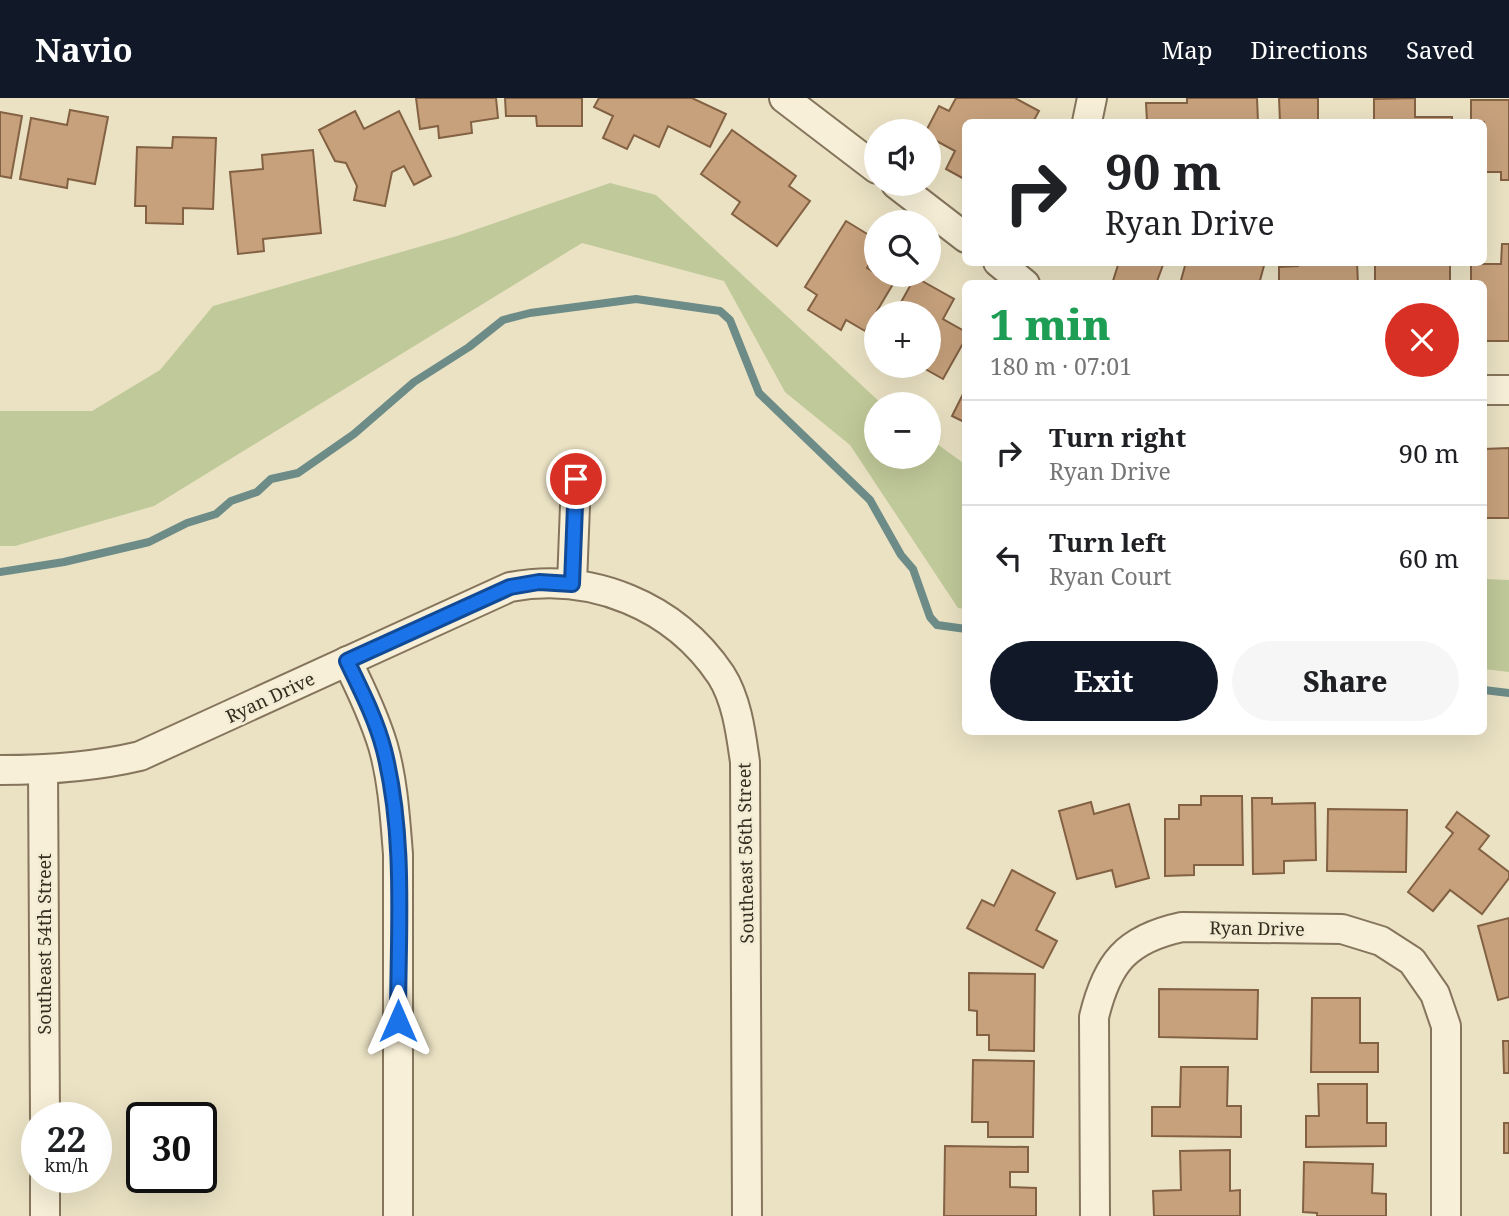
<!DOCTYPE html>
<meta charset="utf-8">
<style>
body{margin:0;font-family:"Noto Serif",serif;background:#f6f6f6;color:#202124;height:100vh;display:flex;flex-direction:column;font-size:26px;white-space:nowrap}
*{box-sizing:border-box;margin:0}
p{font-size:23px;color:#757577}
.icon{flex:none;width:38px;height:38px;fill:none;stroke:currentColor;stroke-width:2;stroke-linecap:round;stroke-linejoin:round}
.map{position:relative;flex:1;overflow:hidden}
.sheet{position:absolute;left:962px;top:182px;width:525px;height:455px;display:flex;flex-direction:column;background:#fff;border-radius:10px;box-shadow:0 7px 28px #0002}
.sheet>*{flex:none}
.hud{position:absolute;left:962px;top:21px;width:525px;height:147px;border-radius:10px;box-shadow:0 7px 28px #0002;background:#fff;color:#202124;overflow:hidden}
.buttons{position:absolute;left:864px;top:21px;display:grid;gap:14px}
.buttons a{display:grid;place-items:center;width:77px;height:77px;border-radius:50%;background:#fff;box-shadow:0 7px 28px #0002;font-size:35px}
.speed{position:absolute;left:21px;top:1004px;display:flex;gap:14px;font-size:35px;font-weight:700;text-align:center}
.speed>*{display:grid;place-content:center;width:91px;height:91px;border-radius:50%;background:#fff;box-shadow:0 7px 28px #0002;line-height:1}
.speed small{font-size:18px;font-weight:400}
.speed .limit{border:4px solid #111;border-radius:10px;background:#fff;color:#111}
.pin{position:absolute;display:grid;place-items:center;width:60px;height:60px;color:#fff;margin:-30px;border:4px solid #fff;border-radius:50%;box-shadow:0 2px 7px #0007}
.me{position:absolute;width:77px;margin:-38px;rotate:0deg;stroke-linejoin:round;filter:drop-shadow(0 0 5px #0008)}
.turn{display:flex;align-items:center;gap:24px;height:147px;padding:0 28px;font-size:32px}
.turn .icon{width:91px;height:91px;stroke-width:2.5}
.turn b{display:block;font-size:49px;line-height:60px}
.round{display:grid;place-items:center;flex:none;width:74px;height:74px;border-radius:37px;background:#f6f6f6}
.overview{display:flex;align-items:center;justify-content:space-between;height:119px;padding:0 28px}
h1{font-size:42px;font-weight:800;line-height:52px;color:#1e9e55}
.button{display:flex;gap:14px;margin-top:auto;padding:14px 28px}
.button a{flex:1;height:80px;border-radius:42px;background:#111827;color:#fff;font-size:28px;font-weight:800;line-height:80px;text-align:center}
.button a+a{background:#f6f6f6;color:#202124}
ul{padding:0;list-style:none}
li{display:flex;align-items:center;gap:21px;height:105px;padding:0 28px;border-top:2px solid #e0e0e0}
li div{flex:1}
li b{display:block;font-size:26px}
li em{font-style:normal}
header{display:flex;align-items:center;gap:42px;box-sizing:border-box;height:98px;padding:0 35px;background:#111827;color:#fff}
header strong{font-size:33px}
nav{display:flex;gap:38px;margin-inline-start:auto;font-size:24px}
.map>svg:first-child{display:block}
.green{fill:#c0c999}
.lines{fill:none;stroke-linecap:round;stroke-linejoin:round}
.stream{stroke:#6d8c87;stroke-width:8}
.building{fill:#c7a17c;stroke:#836143;stroke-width:2}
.minor-casing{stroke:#85755c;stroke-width:32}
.minor{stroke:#f7efd7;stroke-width:28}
.route-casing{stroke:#114b97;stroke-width:18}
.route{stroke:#1a73e8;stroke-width:12}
.labels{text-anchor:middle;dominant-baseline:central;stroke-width:5;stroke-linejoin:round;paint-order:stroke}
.street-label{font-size:18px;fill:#362c1f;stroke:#f3ecd4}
</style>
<header>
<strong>Navio</strong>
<nav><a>Map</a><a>Directions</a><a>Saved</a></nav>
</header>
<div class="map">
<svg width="1509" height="1118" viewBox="0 0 1509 1118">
<rect width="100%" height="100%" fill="#ebe2c4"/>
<!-- green -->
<g class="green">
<polygon points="610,85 656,97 882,306 877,306 877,359 929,359 929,340 966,367 966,511 958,510 850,347 785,294 724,183 582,145 154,408 15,448 0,448 0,313 92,313 160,272 213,208 457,138"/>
<polygon points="1484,481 1509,482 1509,574 1484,571"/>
</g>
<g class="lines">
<!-- stream -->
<g class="stream">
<polyline points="0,474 64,464 149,444 187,425 216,416 231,403 257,394 271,381 298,375 354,336 414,284 469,249 503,222 530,215 636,201 720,213 730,222 759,295 870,402 901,457 913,471 930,519 937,527 966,531"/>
<polyline points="1484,592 1509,595"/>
</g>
</g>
<!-- building -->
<g class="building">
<polygon points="416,0 496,0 498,20 471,24 472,35 439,40 438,28 420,31"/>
<polygon points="505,0 582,0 582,28 537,28 536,18 506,18"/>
<polygon points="599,0 692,0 726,16 710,49 668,28 659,49 634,37 627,51 603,40 613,18 594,9"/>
<polygon points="956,0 1015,0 1039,13 1033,24 966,24 966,82 946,71 955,53 929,39 929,33 926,33 939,8 949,13"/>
<polygon points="1187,0 1257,0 1258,24 1147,24 1146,5 1187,5"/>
<polygon points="1279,0 1318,0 1318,23 1359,22 1359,24 1280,24"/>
<polygon points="1415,0 1415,19 1452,19 1452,24 1374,24 1374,1"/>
<polygon points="1471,2 1509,2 1509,82 1501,82 1501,74 1484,74 1484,24 1471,24"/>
<polygon points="70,12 108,19 95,86 68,81 67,90 20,81 31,20 67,27"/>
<polygon points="355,13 364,31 399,13 431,78 414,87 404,68 392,74 385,108 354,102 357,88 346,65 335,63 319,32"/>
<polygon points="0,14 22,18 11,80 0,78"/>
<polygon points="732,32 796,78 789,88 810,103 777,148 732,116 740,104 701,76"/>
<polygon points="173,39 216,40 213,111 183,110 183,126 146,125 146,108 135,108 137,49 172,50"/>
<polygon points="313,52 321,135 263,141 264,153 238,156 230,74 263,71 262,57"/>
<polygon points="846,123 877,142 877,154 867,170 893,186 865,233 846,222 841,232 808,212 817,197 805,189"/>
<polygon points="1502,146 1509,146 1509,243 1484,243 1484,186 1471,186 1471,166 1501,166"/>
<polygon points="1111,164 1164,164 1156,186 1112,186 1118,167"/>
<polygon points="1186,164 1265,164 1259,186 1180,186"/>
<polygon points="1298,164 1357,164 1358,186 1279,186 1279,169 1298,168"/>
<polygon points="1386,164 1450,164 1450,186 1375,186 1375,167 1386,167"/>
<polygon points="915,179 954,201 943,221 966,234 966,240 943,281 920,268 929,268 929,215 895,215"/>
<polygon points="966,290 966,325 952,318"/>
<polygon points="1509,350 1509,420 1484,420 1484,351"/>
<polygon points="1201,698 1242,698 1243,767 1194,767 1194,777 1165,778 1165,721 1179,721 1179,707 1201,707"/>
<polygon points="1252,700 1272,700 1272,706 1315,705 1316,762 1284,763 1284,775 1253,776"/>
<polygon points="1091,704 1094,716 1129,706 1149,780 1116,789 1112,772 1077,781 1059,713"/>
<polygon points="1328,711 1407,712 1406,774 1327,773"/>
<polygon points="1457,714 1489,738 1479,751 1509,774 1509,780 1482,816 1450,792 1433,813 1408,794 1453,735 1446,729"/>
<polygon points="1012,772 1055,795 1036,832 1057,843 1043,870 967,830 982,802 994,808"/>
<polygon points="1509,820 1509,899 1498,902 1478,828"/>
<polygon points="969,875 1035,876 1034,953 989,952 989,937 977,937 977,913 969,912"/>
<polygon points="1159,891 1258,892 1257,941 1159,939"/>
<polygon points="1312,900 1360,900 1360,945 1378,945 1378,974 1311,974"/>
<polygon points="1503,943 1509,943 1509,975 1504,975"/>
<polygon points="973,962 1034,963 1033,1039 988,1039 988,1024 972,1024"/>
<polygon points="1181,969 1228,969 1227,1008 1241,1008 1241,1039 1152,1038 1152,1009 1180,1009"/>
<polygon points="1318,986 1367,986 1367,1025 1386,1025 1386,1048 1306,1049 1306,1018 1319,1018"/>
<rect x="1504" y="1025" width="5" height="30"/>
<polygon points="945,1048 1028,1049 1028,1074 1010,1074 1010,1089 1036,1090 1036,1118 944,1118"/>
<polygon points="1230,1052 1230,1093 1240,1092 1240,1118 1154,1118 1153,1093 1181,1092 1180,1053"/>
<polygon points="1304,1064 1373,1066 1372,1095 1386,1096 1386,1118 1317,1118 1317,1115 1303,1114"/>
</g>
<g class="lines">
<defs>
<g id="minor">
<polyline points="784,0 877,71"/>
<polyline points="1087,24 1092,0"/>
<polyline points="896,86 966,140"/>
<polyline points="998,164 1025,186"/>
<polyline points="1484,292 1509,292"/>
<polyline points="572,486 576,381"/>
<path d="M347 563C361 591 374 618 383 648 393 683 395 720 398 756V1118"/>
<path d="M0 672C48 672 94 669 140 658L510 489C591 474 674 507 721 577 737 602 741 636 745 664L747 1118"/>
<polyline points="43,672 45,1020"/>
<polyline points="45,1080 45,1118"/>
<path d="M1095 1118 1094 919C1107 865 1126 841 1182 829L1342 831 1381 843 1412 863 1435 896 1446 928V1118"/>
</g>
</defs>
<!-- minor casing -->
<use href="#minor" class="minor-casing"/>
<!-- minor -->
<use href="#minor" class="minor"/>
</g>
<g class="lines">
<defs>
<path id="route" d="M398 923C398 834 406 739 384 652 376 621 361 592 347 563L510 489 539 484 572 486 576 381"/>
</defs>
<!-- route casing -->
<use href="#route" class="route-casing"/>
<!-- route -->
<use href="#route" class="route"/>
</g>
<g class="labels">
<!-- street labels -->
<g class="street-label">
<text transform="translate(270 599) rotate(-25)">Ryan Drive</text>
<text transform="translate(745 755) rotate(-91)">Southeast 56th Street</text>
<text transform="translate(1257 830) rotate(1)">Ryan Drive</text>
<text transform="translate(44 846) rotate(-90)">Southeast 54th Street</text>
</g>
</g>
</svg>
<div class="buttons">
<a><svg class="icon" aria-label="sound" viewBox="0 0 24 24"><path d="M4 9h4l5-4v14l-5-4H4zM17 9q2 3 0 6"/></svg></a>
<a><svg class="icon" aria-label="search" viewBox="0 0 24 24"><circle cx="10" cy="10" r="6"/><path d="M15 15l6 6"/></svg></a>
<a>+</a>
<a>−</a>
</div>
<div class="speed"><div>22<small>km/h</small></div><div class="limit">30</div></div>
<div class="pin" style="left:576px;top:381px;background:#d93025"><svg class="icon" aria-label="arrive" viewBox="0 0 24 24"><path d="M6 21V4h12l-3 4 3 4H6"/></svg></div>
<svg class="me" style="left:398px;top:923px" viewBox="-20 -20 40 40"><path d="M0-17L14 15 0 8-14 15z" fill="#1a73e8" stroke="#fff" stroke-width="4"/></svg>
<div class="hud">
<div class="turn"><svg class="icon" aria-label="right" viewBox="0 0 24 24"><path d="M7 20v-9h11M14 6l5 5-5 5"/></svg><div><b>90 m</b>Ryan Drive</div></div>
</div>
<section class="sheet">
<div class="overview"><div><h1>1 min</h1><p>180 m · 07:01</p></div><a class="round" style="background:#d93025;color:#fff"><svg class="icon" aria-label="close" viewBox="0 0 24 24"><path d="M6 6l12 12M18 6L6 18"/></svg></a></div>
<ul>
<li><svg class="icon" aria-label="right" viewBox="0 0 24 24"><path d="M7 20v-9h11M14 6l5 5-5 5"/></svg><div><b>Turn right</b><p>Ryan Drive</p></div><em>90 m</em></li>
<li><svg class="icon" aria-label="left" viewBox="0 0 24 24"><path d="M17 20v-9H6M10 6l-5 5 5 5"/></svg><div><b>Turn left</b><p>Ryan Court</p></div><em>60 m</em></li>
</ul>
<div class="button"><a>Exit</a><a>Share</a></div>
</section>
</div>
